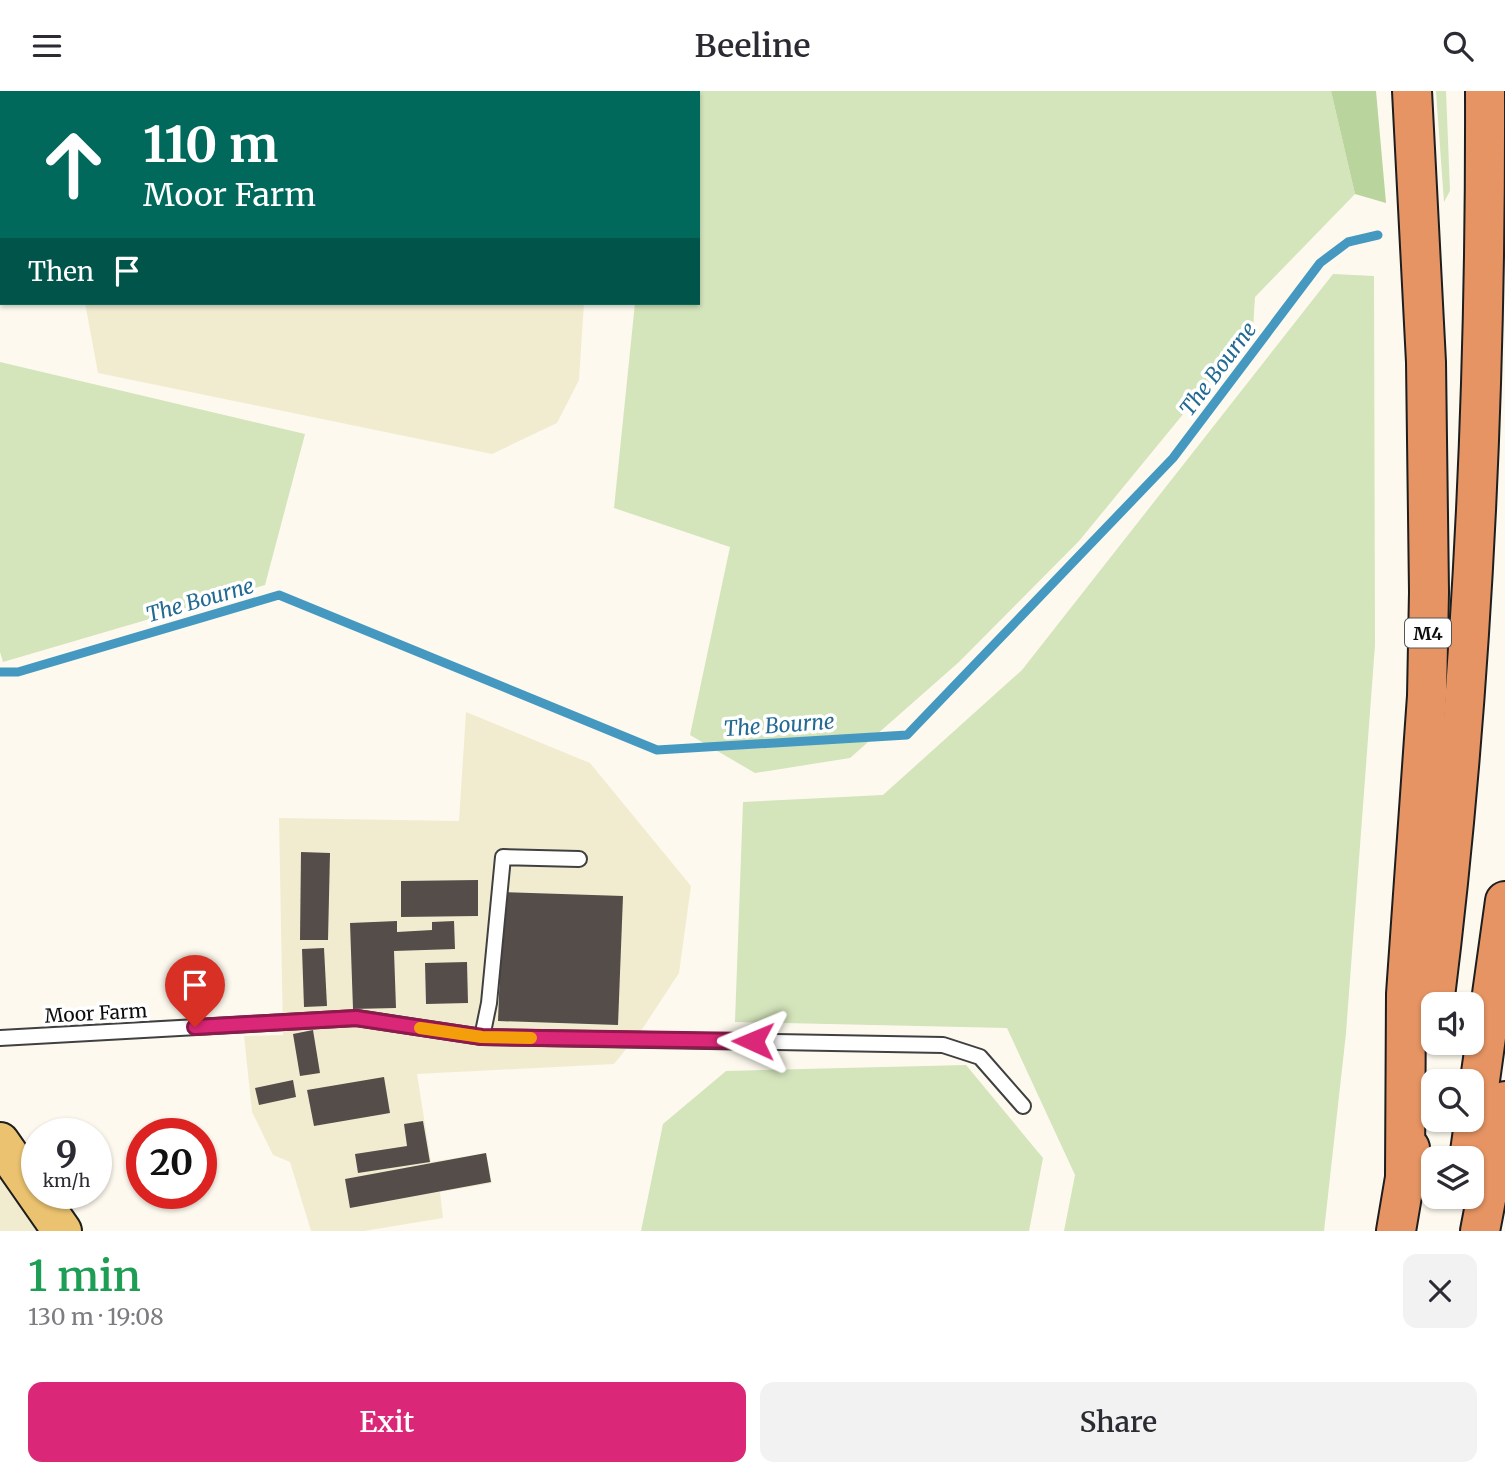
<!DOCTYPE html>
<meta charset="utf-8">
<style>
body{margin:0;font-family:Merriweather,serif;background:#f2f2f3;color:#2b2b33;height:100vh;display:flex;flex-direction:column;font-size:26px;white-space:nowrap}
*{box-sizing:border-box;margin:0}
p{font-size:23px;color:#7c7c81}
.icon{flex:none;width:38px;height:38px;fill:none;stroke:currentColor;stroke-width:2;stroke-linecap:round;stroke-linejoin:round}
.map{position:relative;height:1140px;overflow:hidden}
.side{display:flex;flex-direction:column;background:#fff;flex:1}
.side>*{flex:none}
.hud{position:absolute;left:0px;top:0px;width:700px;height:214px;box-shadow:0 2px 5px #0004;background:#00695c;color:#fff;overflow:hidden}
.fabs{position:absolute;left:1421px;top:901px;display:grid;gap:14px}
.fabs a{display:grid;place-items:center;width:63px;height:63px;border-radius:14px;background:#fff;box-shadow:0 2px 5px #0004;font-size:35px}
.speed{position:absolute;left:21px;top:1027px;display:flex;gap:14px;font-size:35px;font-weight:700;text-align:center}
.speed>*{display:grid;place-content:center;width:91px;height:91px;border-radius:50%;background:#fff;box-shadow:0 2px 5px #0004;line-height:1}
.speed small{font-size:18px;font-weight:400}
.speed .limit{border:10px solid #d22;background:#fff;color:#111}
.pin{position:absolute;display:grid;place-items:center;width:60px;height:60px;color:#fff;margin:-72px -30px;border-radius:50% 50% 50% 0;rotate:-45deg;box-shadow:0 0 7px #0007}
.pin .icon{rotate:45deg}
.me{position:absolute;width:77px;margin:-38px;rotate:271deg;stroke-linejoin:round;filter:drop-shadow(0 0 5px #0008)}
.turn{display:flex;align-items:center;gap:24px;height:147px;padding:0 28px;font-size:32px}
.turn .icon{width:91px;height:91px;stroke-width:2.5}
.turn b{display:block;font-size:49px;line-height:60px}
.then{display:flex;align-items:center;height:66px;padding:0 28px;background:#0003;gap:14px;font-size:26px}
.round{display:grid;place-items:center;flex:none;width:74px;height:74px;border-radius:14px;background:#f2f2f3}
.head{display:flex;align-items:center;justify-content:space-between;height:119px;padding:0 28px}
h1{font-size:42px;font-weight:600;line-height:52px;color:#1e9e55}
.cta{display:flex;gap:14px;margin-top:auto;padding:14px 28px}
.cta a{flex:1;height:80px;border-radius:14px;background:#db2777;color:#fff;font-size:28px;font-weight:600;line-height:80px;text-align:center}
.cta a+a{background:#f2f2f3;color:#2b2b33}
header{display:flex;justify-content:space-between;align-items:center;height:91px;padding:0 28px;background:#fff;font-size:32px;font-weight:600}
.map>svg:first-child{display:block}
.farmland{fill:#f1ecd0}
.green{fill:#d4e4bb}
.forest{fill:#b9d49c}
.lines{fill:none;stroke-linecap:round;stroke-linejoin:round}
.stream{stroke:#4599c0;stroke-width:9}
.building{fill:#544d4a}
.lane-casing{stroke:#404040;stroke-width:18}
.primary-casing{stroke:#1e1e1e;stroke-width:42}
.highway-casing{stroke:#1e1e1e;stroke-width:42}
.lane{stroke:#fff;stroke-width:14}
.primary{stroke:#ebc370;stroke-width:38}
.highway{stroke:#e69463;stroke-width:38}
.route-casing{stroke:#8e194d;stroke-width:18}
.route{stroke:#db2777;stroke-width:12}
.slow{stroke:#f59e0b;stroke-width:12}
.labels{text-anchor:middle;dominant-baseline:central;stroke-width:7;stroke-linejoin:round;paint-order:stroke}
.shield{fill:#fff;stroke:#565656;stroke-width:2}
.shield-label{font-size:18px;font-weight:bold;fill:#0d0d0d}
.street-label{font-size:19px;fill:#0d0d0d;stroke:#fff}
.water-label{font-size:21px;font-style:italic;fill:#226a92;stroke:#fff}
</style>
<header><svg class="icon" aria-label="menu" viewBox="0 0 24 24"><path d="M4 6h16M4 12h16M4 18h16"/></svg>Beeline<svg class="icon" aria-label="search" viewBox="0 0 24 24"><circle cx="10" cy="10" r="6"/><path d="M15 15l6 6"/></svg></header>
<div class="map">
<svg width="1505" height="1140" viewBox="0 0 1505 1140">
<rect width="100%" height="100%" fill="#fdf9ee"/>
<!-- farmland -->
<g class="farmland">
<polygon points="89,0 596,0 89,2"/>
<polygon points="85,212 584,212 579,289 557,332 492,363 98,282"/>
<polygon points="466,621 590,672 691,795 679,882 643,937 614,973 417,983 431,1071 486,1062 492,1092 440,1101 443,1127 364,1140 311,1140 290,1071 273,1064 252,1021 244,945 283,944 279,727 459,730"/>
<polygon points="0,1078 42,1140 0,1140"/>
</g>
<!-- green -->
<g class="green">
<polygon points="644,0 1331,0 1355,103 1255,206 1253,238 1079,450 959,571 850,667 755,682 690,644 730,456 614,417 635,212 698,212 698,2"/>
<polygon points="1436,0 1446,0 1450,100 1444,111"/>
<polygon points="1333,183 1374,185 1375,554 1346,942 1324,1140 1064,1140 1075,1084 1007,937 735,931 743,711 883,704 1022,579"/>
<polygon points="0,271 305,343 265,494 3,571 0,561"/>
<polygon points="966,974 1043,1067 1029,1140 641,1140 663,1033 726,980"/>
</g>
<!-- forest -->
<polygon class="forest" points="1331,0 1376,0 1386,112 1355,103"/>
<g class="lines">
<!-- stream -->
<polyline class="stream" points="0,581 18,581 279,504 657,659 907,644 1173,367 1320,172 1348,151 1378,144"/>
</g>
<!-- building -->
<g class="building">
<polygon points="301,761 330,762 328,849 300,849"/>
<polygon points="478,789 478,825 401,826 401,790"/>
<polygon points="503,801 623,805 618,934 498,930"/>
<polygon points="397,830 397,841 432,839 432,831 454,830 455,858 394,860 396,917 353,918 350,832"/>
<polygon points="324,857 327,915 304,916 302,858"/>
<polygon points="467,871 468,912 426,913 425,872"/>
<polygon points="313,939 320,982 300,985 293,943"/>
<polygon points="384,986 390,1022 314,1035 307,999"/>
<polygon points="293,989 296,1006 259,1014 255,997"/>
<polygon points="423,1030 430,1071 358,1082 355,1063 407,1055 404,1033"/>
<polygon points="486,1062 491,1091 350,1117 345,1088"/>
</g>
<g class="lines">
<defs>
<g id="lane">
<polyline points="482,946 489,912 503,766 579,768"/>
<polyline points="0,947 357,927 482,946 943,954 980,966 1023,1015"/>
</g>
<polyline id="primary" points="0,1051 62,1140"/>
<g id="highway">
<path d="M1434 914C1472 611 1486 305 1485 0"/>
<polyline points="1469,1068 1505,810"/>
<polyline points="1405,1084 1406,903 1427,605 1429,501 1426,271 1412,0"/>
<polyline points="1396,1140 1410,1057"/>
<polyline points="1480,1140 1505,1010"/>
</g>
</defs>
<!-- lane casing -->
<use href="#lane" class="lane-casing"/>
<!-- primary casing -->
<use href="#primary" class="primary-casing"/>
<!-- highway casing -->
<use href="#highway" class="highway-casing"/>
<!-- lane -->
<use href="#lane" class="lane"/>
<!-- primary -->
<use href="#primary" class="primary"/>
<!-- highway -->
<use href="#highway" class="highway"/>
</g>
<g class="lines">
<defs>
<polyline id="route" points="195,936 356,927 482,946 753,950"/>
</defs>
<!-- route casing -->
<use href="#route" class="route-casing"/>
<!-- route -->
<use href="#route" class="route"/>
<!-- slow -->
<polyline class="slow" points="420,937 482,946 531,947"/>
</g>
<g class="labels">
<!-- shield labels -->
<rect class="shield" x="1405" y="527.5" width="46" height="29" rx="5"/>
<g class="shield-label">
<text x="1428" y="542">M4</text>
</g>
<!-- street labels -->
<g class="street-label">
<text transform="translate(96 922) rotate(-3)">Moor Farm</text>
</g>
<!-- water labels -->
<g class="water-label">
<text transform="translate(1218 278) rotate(-53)">The Bourne</text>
<text transform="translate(200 509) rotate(-16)">The Bourne</text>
<text transform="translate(779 634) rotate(-4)">The Bourne</text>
</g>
</g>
</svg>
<div class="fabs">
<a><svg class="icon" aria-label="sound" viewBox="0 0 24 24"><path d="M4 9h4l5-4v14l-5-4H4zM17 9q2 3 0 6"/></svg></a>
<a><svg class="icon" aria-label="search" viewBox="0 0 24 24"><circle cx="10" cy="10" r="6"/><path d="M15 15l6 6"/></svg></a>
<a><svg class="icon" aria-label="layers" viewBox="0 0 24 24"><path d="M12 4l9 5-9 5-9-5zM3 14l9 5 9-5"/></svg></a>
</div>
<div class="speed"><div>9<small>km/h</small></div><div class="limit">20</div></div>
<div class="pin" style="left:195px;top:936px;background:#d93025"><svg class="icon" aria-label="arrive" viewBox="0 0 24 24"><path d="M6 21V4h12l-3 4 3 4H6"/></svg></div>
<svg class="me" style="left:753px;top:950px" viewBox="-20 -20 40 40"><path d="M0-17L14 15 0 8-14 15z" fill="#db2777" stroke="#fff" stroke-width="4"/></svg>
<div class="hud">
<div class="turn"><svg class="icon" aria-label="ahead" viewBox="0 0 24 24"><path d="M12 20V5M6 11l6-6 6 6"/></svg><div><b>110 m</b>Moor Farm</div></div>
<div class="then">Then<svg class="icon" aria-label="arrive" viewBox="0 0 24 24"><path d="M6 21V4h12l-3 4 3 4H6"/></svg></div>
</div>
</div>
<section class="side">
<div class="head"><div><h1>1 min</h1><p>130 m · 19:08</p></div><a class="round"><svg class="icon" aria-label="close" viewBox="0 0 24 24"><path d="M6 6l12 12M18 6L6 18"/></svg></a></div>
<div class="cta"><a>Exit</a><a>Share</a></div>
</section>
